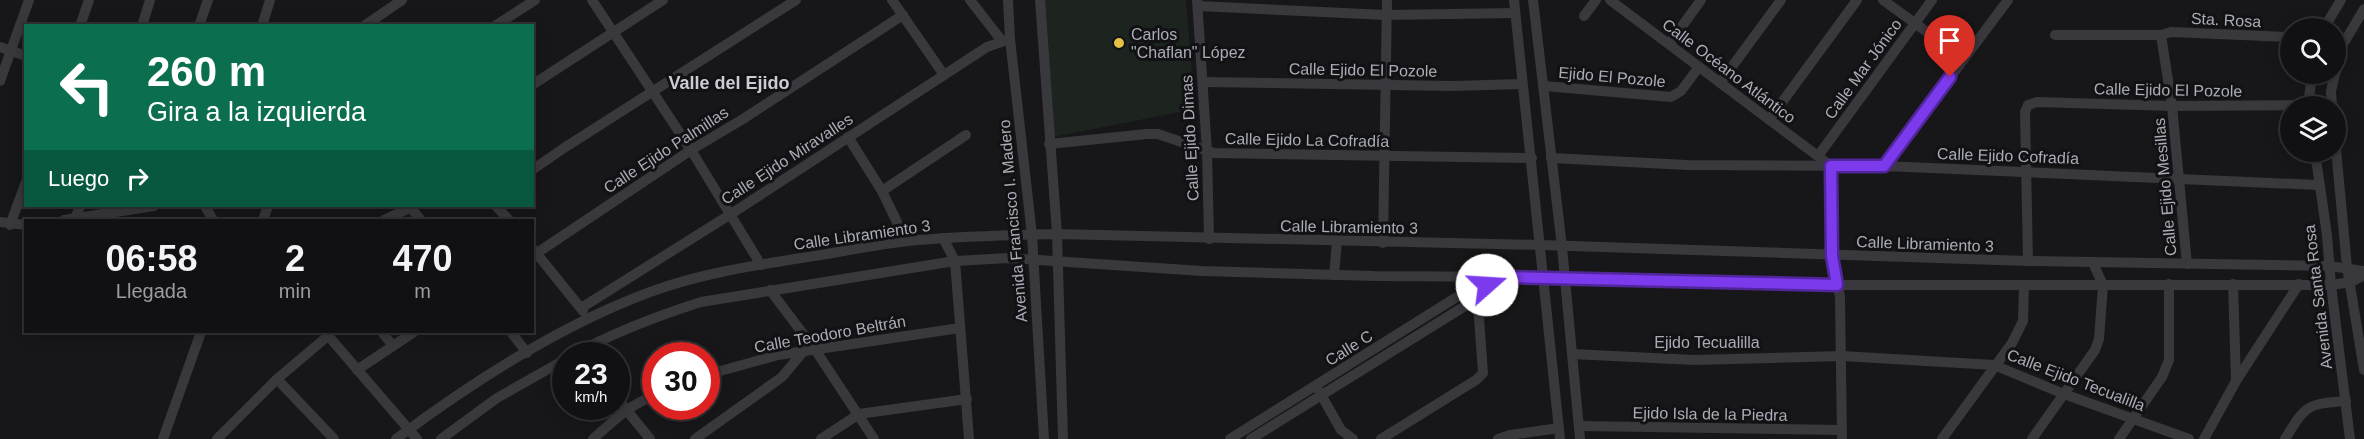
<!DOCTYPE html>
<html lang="es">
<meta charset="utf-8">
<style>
body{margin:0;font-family:Arial,sans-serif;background:#1e1f21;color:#f1f3f6;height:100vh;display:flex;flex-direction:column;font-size:22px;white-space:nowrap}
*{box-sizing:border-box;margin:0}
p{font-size:20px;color:#9c9da0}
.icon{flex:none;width:33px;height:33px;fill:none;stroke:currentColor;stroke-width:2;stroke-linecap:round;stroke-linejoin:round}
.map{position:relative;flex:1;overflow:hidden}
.sheet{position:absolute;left:24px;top:219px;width:510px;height:114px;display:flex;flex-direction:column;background:#111113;border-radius:0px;box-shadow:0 3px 15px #0003,0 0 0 2px #303133}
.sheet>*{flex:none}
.banner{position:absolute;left:24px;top:24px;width:510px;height:183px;border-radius:0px;box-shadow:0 3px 15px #0003,0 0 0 2px #303133;background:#0b6e4f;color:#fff;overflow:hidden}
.controls{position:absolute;left:2280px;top:18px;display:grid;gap:12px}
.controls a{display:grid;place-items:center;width:66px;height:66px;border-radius:50%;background:#111113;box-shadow:0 3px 15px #0003,0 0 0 2px #303133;font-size:30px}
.speed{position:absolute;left:552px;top:342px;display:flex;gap:12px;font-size:30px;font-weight:700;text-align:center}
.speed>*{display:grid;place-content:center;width:78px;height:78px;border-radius:50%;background:#111113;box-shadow:0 3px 15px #0003,0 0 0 2px #303133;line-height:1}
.speed small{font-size:15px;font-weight:400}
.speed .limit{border:9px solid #d22;background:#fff;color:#111}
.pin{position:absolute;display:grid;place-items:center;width:51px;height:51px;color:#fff;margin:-62px -26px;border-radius:50% 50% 50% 0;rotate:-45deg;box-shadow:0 0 6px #0007}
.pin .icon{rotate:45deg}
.me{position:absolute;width:66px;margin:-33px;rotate:71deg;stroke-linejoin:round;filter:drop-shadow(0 0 4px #0008)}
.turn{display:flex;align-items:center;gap:21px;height:126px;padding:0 24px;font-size:27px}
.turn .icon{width:78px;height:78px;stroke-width:2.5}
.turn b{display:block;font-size:42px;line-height:51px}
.then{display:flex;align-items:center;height:57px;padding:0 24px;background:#0003;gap:12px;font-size:22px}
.eta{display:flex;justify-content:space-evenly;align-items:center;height:102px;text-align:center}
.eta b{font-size:36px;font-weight:800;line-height:42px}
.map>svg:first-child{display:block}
.green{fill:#1d231f}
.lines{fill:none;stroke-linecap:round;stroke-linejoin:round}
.minor{stroke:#38383d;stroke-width:10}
.route-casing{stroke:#51269a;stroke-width:15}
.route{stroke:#7c3aed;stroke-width:10}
.poi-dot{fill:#e3c145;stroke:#121214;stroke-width:2}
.labels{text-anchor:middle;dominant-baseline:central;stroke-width:6;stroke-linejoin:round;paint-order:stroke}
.street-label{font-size:16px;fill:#aaacb7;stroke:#121214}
.poi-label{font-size:16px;fill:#aaacb7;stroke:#121214;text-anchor:start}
.neighbourhood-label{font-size:18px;font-weight:bold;fill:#cbccd4;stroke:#121214}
</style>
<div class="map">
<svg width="2364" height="439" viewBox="0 0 2364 439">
<rect width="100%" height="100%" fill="#171719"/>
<!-- green -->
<polygon class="green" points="1044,0 1186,0 1195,109 1053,137"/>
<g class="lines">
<!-- minor -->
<g class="minor">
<polyline points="592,0 691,150 761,265"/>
<polyline points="892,0 944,75"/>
<polyline points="970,0 1002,41"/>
<polyline points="1008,0 1010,39 1032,235 1044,439"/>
<polyline points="1040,0 1057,234 1063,439"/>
<polyline points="1197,0 1207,151 1209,239"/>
<polyline points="1514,0 1560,439"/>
<polyline points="1533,0 1562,247 1580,439"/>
<polyline points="1610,0 1831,166 1832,256 1840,297 1842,439"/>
<polyline points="1883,0 1964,59"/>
<polyline points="1198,6 1386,15 1515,13"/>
<polyline points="1584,16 1596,0"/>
<polyline points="80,26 89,0"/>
<polyline points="142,26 150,0"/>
<polyline points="199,26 208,0"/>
<polyline points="262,26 270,0"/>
<polyline points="364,26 402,0"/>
<polyline points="495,26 535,0"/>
<polyline points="2324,28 2341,0"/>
<polyline points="2055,35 2161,35 2171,32 2290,37"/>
<polyline points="2161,35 2172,106 2187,264"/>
<polyline points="1669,44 1701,0"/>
<polyline points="0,47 26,56"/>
<polyline points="2336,72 2342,46 2364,9"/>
<polyline points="0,81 29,0"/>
<polyline points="1203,82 1452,86 1522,84"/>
<polyline points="1720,83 1781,0"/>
<polyline points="532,85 663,0"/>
<polyline points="1544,86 1671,97 1681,91 1699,67"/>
<polyline points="2308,106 2312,74"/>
<polyline points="2332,106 2331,91 2335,74"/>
<polyline points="1769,120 1857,0"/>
<polyline points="848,137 882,191 906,241"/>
<polyline points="1049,144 1147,134 1158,134 1214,153 1532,158"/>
<polyline points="2336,149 2347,267 2364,370"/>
<polyline points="2315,152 2327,235 2331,285 2350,439"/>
<polyline points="1818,156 1932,0"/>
<polyline points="1551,158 1687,165 1884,166 2319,185"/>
<polyline points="1884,166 2008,0"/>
<polyline points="532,170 564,148 796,0"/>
<polyline points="882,191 966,135"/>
<polyline points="205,206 213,220"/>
<polyline points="409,206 421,220"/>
<polyline points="496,206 509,220"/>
<polyline points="75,219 80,206"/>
<polyline points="64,220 154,206"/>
<polyline points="263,220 268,206"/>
<polyline points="384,220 414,206"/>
<polyline points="0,222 26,225"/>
<polyline points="10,225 26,182"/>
<polyline points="943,238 955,261 969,439"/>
<polyline points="1383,243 1387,0"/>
<polyline points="533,249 583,311"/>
<polyline points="537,253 691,150 743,119 903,15"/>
<polyline points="2028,261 2025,112 2028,105 2037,102 2172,106 2308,105"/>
<polyline points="1334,275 1337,241"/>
<polyline points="2233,284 2236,381"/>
<polyline points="770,290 816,351 874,439"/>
<polyline points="581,308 731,214 987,47 1010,39"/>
<polyline points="325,332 417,439"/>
<polyline points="382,332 393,346"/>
<polyline points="511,332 527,353"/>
<polyline points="1572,354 1694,360 1842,356 1994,365 2064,394 2189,439"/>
<path d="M571 356C612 333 657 316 701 302L955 261 1009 258 1202 271 1374 276 1542 277 1798 285H2331L2351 282 2364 275"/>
<polyline points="357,370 414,332"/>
<polyline points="706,375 778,355 960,328"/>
<polyline points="277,379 334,439"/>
<polyline points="1319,391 1341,430 1353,439"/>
<polyline points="616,397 650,439"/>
<polyline points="1579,426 1841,430"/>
<polyline points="163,439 201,332"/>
<polyline points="217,439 277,379 329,335"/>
<path d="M396 439C472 382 561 325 650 292 699 274 750 266 801 258 836 253 872 245 908 241 958 236 1007 235 1057 234L1541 245 2028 261 2329 266 2364 271"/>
<polyline points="441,439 497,398 566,359"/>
<path d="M593 439C613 421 630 404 656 395"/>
<polyline points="695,439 782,377 802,353"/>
<polyline points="821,439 859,414 967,399"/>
<polyline points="1230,439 1476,285 1479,278"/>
<polyline points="1251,439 1478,298 1485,290 1489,277"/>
<polyline points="1381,439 1476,380 1483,373 1478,304 1475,293"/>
<polyline points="1498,439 1510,435 1559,428"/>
<polyline points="1942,439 2012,343 2023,321 2024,286"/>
<polyline points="2032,439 2095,350 2099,339 2103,285 2093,263"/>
<polyline points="2119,439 2162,377 2169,360 2169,284"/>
<polyline points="2204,439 2236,381 2299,284"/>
<path d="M2285 439C2306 405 2306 404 2346 401"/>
</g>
</g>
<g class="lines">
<defs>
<polyline id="route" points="1487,285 1489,277 1508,277 1837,285 1832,256 1831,166 1884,166 1950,77"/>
</defs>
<!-- route casing -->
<use href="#route" class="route-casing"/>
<!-- route -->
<use href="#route" class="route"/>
</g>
<!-- markers -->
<circle class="poi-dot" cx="1119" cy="43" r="6"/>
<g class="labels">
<!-- street labels -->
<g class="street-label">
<text transform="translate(2226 20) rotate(3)">Sta. Rosa</text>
<text transform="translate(1863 69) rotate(-54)">Calle Mar Jónico</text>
<text transform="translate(1363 70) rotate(1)">Calle Ejido El Pozole</text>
<text transform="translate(1729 71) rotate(37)">Calle Océano Atlántico</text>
<text transform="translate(1612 77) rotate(5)">Ejido El Pozole</text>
<text transform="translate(2168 90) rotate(1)">Calle Ejido El Pozole</text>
<text transform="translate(1190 138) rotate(-93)">Calle Ejido Dimas</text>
<text transform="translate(1307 140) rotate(1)">Calle Ejido La Cofradía</text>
<text transform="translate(666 150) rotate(-33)">Calle Ejido Palmillas</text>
<text transform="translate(2008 156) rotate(2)">Calle Ejido Cofradía</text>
<text transform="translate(787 159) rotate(-33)">Calle Ejido Miravalles</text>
<text transform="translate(2165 187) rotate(-95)">Calle Ejido Mesillas</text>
<text transform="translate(1013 221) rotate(-95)">Avenida Francisco I. Madero</text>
<text transform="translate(1349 227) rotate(1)">Calle Libramiento 3</text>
<text transform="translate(862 235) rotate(-8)">Calle Libramiento 3</text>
<text transform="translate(1925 244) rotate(2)">Calle Libramiento 3</text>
<text transform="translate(2318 297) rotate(-97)">Avenida Santa Rosa</text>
<text transform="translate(830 334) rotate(-10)">Calle Teodoro Beltrán</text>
<text x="1707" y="342">Ejido Tecualilla</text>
<text transform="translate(1349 348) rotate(-32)">Calle C</text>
<text transform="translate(2076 380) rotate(21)">Calle Ejido Tecualilla</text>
<text transform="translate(1710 414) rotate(1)">Ejido Isla de la Piedra</text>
</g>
<!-- poi labels -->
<g class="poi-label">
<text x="1131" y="34">Carlos<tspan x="1131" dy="18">"Chaflan" López</tspan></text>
</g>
<!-- neighbourhood labels -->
<g class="neighbourhood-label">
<text x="729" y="83">Valle del Ejido</text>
</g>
</g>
</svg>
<div class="controls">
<a><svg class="icon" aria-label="search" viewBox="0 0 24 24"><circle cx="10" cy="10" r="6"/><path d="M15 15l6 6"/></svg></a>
<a><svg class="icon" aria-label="layers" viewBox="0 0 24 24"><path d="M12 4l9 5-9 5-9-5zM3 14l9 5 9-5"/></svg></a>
</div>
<div class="speed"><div>23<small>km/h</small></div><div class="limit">30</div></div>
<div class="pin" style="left:1950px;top:77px;background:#d93025"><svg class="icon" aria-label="arrive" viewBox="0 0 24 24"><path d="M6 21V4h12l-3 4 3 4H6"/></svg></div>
<svg class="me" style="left:1487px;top:285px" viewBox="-20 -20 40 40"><circle r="19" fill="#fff"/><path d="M0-13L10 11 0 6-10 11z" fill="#7c3aed"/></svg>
<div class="banner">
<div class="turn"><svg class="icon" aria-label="left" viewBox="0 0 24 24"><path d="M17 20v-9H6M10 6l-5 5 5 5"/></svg><div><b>260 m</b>Gira a la izquierda</div></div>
<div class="then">Luego<svg class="icon" aria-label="right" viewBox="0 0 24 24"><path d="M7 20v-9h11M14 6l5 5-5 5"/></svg></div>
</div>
<section class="sheet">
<div class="eta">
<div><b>06:58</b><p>Llegada</p></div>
<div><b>2</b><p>min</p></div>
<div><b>470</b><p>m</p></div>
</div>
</section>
</div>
